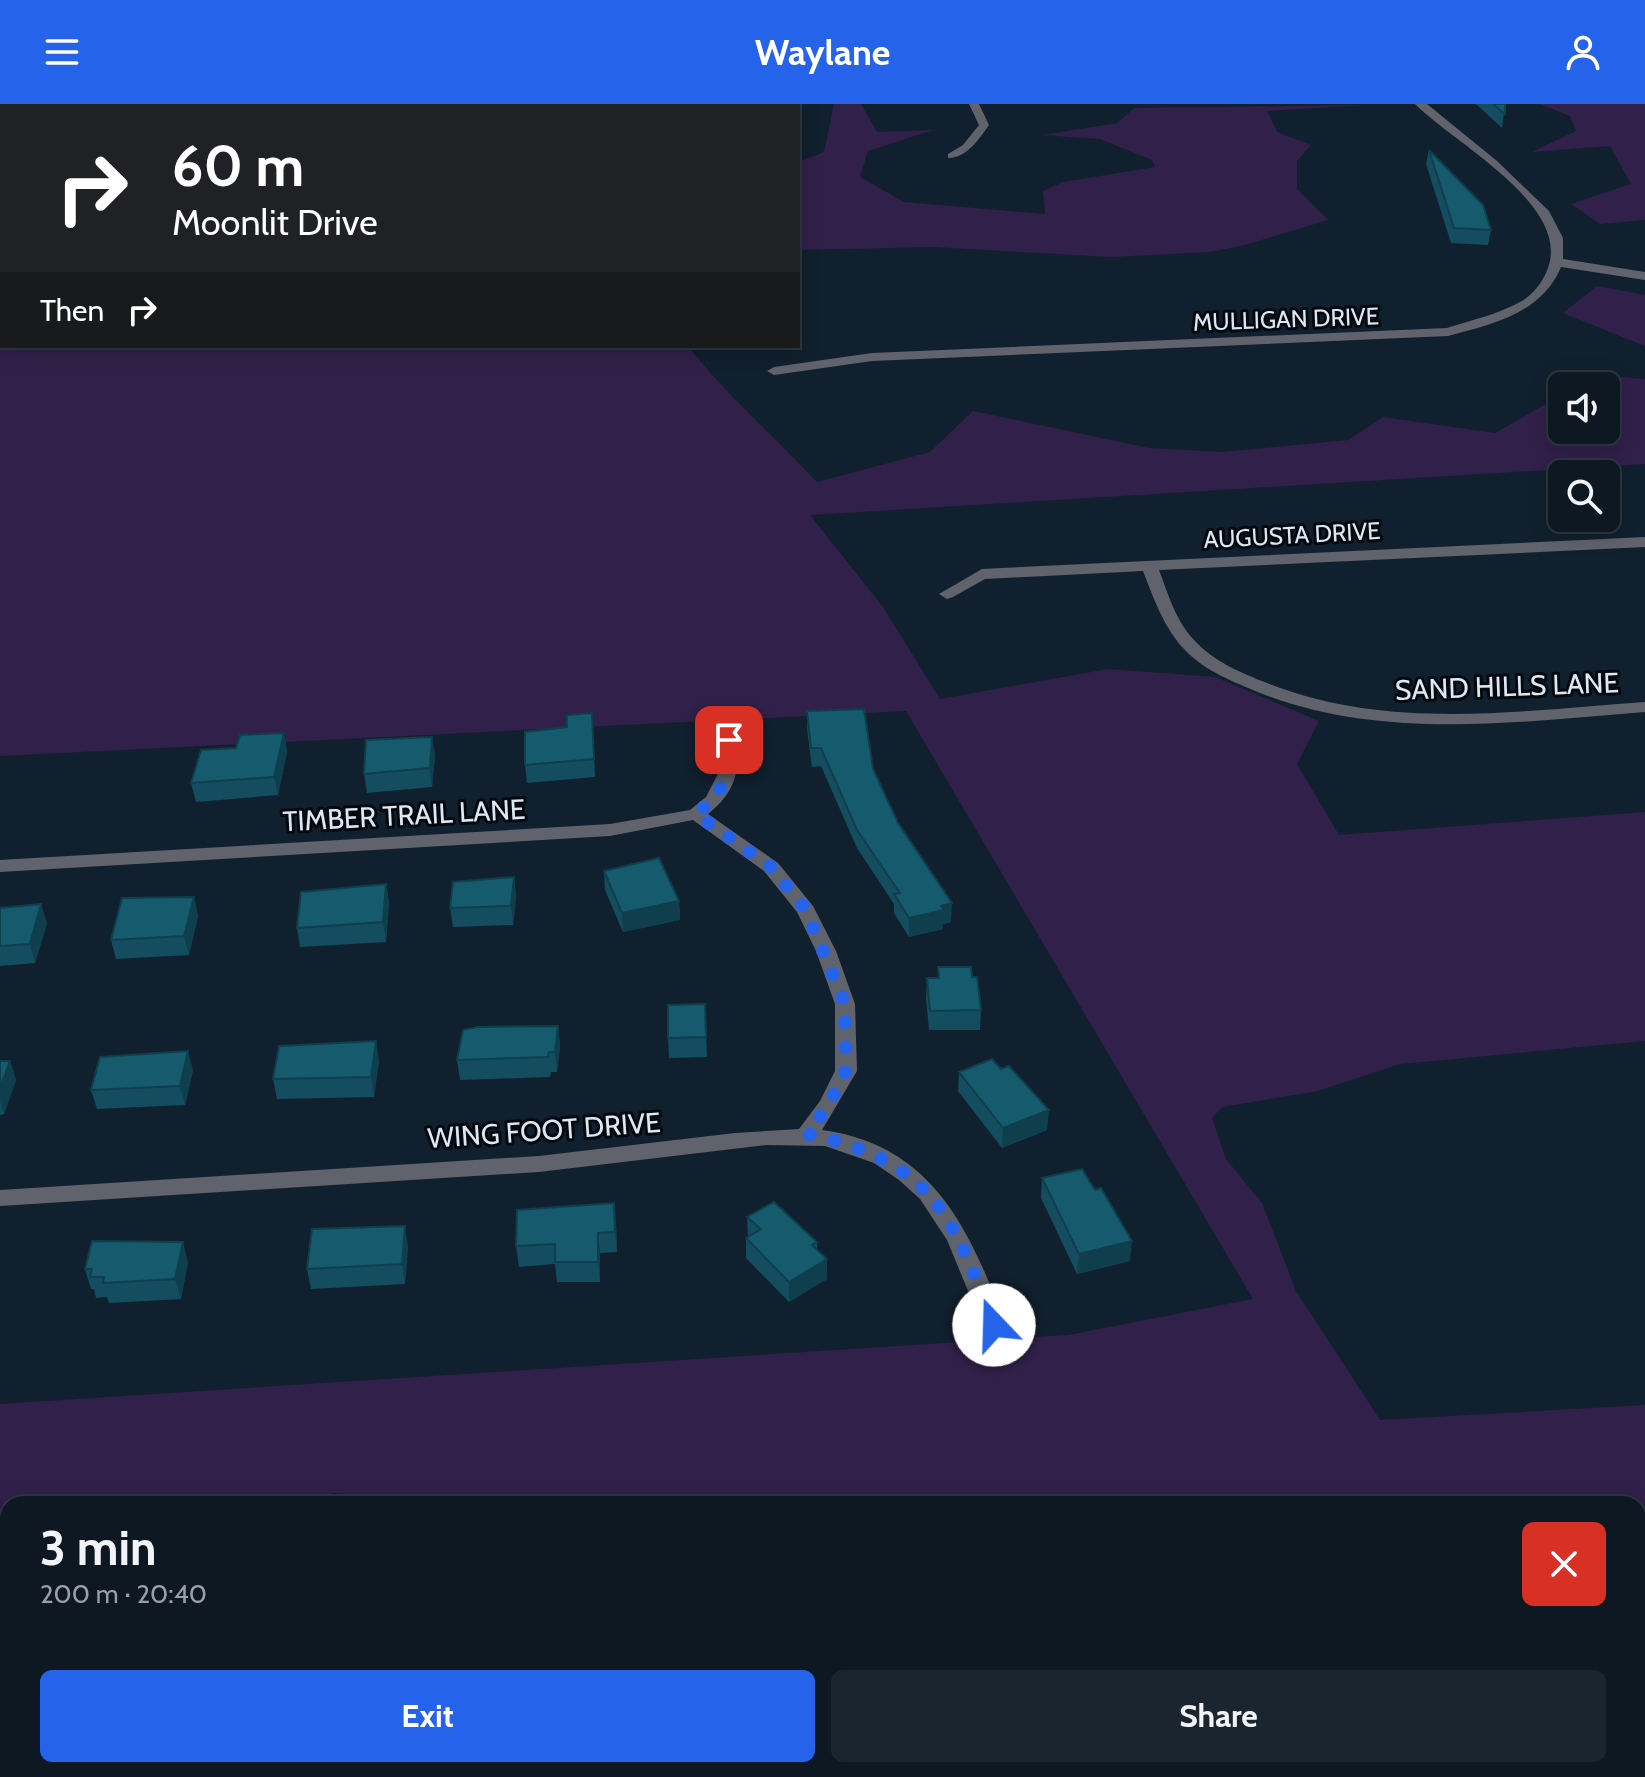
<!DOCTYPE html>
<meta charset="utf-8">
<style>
body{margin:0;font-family:Cabin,sans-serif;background:#1b252f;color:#f1f3f6;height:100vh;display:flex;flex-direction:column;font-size:30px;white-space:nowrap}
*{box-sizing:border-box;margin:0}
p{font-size:26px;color:#9aa0a5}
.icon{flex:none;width:44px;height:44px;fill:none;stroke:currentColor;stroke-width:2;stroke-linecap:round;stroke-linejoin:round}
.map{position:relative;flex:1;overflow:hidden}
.panel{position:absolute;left:0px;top:1392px;width:1646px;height:282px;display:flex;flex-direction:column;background:#0d1822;border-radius:24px 24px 0 0;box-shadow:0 4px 20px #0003,0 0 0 2px #2d3740}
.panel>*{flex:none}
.top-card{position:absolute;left:0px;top:0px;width:800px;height:244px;box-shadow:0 4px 20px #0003,0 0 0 2px #2d3740;background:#202124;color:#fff;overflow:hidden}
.buttons{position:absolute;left:1548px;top:268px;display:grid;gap:16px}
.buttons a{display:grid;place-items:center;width:72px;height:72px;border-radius:12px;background:#0d1822;box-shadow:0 4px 20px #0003,0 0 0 2px #2d3740;font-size:40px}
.pin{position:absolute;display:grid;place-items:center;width:68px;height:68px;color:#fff;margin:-34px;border-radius:16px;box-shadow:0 4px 12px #0006}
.me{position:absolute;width:88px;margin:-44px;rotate:339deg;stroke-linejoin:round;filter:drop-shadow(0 0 6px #0008)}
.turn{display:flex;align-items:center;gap:28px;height:168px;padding:0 40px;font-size:36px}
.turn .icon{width:104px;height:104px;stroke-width:2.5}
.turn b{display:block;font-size:56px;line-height:68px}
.then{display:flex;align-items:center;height:76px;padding:0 40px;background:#0003;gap:16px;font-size:30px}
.round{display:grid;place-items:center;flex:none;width:84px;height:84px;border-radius:12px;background:#1b252f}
.headline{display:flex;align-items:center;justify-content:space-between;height:136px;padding:0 40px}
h1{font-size:48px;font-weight:700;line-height:60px}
.action{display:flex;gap:16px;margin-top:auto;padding:16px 40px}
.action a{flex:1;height:92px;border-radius:12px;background:#2563eb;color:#fff;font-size:32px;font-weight:700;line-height:92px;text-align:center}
.action a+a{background:#1b252f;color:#f1f3f6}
header{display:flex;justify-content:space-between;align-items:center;height:104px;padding:0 40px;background:#2563eb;color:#fff;font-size:36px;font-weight:700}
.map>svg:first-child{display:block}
.green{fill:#312049}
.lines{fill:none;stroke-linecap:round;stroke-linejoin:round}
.lane{fill:#61636c;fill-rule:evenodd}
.street{fill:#61636c;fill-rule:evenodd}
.wall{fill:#134d5f}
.shaded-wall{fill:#0f3f4d}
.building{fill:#165a6e;stroke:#0f3f4d;stroke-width:2}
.route{stroke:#2563eb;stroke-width:14;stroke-dasharray:0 25.2}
.labels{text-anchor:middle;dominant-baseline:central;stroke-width:6;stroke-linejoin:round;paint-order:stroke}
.far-street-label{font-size:24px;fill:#dee8f2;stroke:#04090f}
.street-label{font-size:28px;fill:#dee8f2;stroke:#04090f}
</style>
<header><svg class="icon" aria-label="menu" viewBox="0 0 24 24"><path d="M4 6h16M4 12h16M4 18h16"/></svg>Waylane<svg class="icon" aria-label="person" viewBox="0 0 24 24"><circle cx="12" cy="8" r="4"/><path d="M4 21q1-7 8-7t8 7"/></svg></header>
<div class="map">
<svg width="1645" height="1673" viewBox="0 0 1645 1673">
<rect width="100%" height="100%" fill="#11202e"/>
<!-- green -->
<g class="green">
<path d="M0 0H553L2 2V242H688C726 291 774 332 817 378L930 348 973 307 1149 344 1223 348 1348 336 1383 313 1495 329 1562 291V326H1606V282H1570L1582 270 1645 275V360L810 411 883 503 940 595 1108 565 1215 573 1319 617 1297 660 1339 731 1645 708V937L1400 960 1318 987 1222 1003 1212 1014 1226 1055 1262 1099 1296 1187 1380 1316 1645 1301V1673H1394L1391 1666H1638V1400H519L332 1389 328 1400H8V1666H89L84 1673H0V1300L1068 1231 1253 1195 906 607 0 652Z"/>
<polygon points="834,0 861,0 877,28 933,26 868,47 860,73 904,98 1045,110 1043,87 1063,78 1155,63 1152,56 1100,35 1042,31 1117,19 1134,4 1364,1 1267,7 1277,28 1311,41 1297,57 1297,85 1328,116 1245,141 1210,148 1111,153 933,143 798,146 798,58 824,48"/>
<polygon points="1540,0 1645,0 1645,116 1600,120 1571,100 1631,80 1610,42 1532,48 1576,27 1570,12"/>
<polygon points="1597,182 1645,191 1645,242 1563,209"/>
<polygon points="562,1666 655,1666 656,1673 562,1673"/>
<polygon points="800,1666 956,1666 941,1673 799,1673"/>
<polygon points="993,1666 1168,1666 1170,1673 994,1673"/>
</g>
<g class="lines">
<!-- lane -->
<path class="lane" d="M969 0H979L989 21C979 35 967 54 948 54V50L963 41 979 21Z"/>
<!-- street -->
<g class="street">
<path d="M1415 0H1427L1497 57 1549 107 1563 134V155L1645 168V176L1561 163C1542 209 1493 220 1448 232L872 257 774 271 767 267 774 263 872 249 1447 224C1472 216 1499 210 1522 197 1533 190 1541 180 1546 169 1577 103 1453 39 1415 0Z"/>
<path d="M1645 433V443L1159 466C1168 490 1176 517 1194 536 1213 557 1241 569 1267 579 1388 627 1518 607 1645 598V608C1516 618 1383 637 1260 589 1234 578 1205 567 1186 547 1164 525 1154 495 1143 467L985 475 953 493 947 495 939 490 982 465Z"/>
<path d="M727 604 736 609C739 651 745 681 708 710L778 759 813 802 836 847 855 900 857 967 822 1026C934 1041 970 1127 1006 1221L1003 1228 994 1230 985 1228 947 1136 920 1095 899 1076 874 1059 825 1042 767 1041 539 1068 0 1102V1086L539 1052 735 1029 799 1025 820 997 835 967V900L816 847 797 808 764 767 693 716 610 732 0 768V756L610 720 690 706 706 693 722 662 718 609Z"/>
</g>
</g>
<!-- wall -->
<g class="wall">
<polygon points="1476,0 1505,0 1502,24"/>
<polygon points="1429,46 1491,126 1488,141 1451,139 1426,60"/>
<polygon points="807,607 873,665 898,719 951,818 943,820 943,825 909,833 894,809 894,800 857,744 821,662 812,663 807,625"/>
<polygon points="593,628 595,673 527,679 525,661"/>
<polygon points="284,629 287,648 278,691 196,698 191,679 236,644"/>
<polygon points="435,651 432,683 367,689 364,670"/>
<polygon points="604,767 679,797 680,816 623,828 605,786"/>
<polygon points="514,773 516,793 513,821 453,823 450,804"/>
<polygon points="386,780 389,799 386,838 300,843 297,824"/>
<polygon points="194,793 198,812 189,851 116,855 111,836"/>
<polygon points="0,804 47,819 35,859 0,862"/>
<polygon points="938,863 972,873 981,906 980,926 929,926 926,894 927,874 938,874"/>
<polygon points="705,900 707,953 669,954 668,934"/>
<polygon points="558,922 560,942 557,968 551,968 550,973 460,976 457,956"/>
<polygon points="379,956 374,993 277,995 273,975"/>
<polygon points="0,957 10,957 16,976 4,1010 0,1011"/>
<polygon points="193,966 185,1001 97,1005 91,986"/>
<polygon points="959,968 1047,1026 1002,1044 958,987"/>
<polygon points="1042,1074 1130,1157 1077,1170 1041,1094"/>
<polygon points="747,1113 817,1138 817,1145 827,1175 789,1198 746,1154 746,1134 748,1133"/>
<polygon points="616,1119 617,1148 600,1149 600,1178 557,1178 555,1160 519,1163 516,1142"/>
<polygon points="408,1142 405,1180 311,1185 307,1165"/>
<polygon points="188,1158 181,1195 109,1199 107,1193 96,1194 94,1185 91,1185 85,1165"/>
</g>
<!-- shaded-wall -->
<g class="shaded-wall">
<polygon points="284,629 287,648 278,691 274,673"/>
<polygon points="432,633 435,651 432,683 430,664"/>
<polygon points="514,773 516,793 513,821 511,802"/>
<polygon points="386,780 389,799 386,838 383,818"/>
<polygon points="194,793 198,812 189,851 184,832"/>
<polygon points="679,797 680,816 623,828 622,809"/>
<polygon points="952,799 951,818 943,820 943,825 909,833 909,814 941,802"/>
<polygon points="41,800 47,819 35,859 30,840"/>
<polygon points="558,922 560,942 557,968 555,948"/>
<polygon points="376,937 379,956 374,993 371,973"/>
<polygon points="188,947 193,966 185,1001 180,982"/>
<polygon points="10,957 16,976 4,1010 0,997 0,984"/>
<polygon points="1049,1006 1047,1026 1002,1044 1003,1024"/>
<polygon points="614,1099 616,1119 617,1148 615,1128"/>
<polygon points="405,1122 408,1142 405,1180 402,1160"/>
<polygon points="598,1129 600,1149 600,1178 598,1158"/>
<polygon points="1132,1137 1130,1157 1077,1170 1079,1150"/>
<polygon points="183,1138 188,1158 181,1195 175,1175"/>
<polygon points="827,1155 827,1175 789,1198 789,1178"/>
</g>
<!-- building -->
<g class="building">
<polygon points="1493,0 1505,0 1505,10"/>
<polygon points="1429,46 1483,101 1491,126 1454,124"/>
<polygon points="864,605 873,665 898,719 952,799 941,802 944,806 909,814 894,790 900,789 857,726 821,644 811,644 807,607"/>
<polygon points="592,609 594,655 525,661 525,628 567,623 567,611"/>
<polygon points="284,629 274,673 191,679 201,646 236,644 240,631"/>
<polygon points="432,633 430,664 364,670 366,636"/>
<polygon points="659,754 679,797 622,809 604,767"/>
<polygon points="514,773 511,802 450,804 453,778"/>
<polygon points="386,780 383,818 297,824 301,788"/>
<polygon points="194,793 184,832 111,836 122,794"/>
<polygon points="41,800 30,840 0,842 0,804"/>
<polygon points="938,863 971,863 972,873 977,873 981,906 930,907 927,874 939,874"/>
<polygon points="705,900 706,933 668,934 668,901"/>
<polygon points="558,922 555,948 549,948 548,953 457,956 463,926 477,923"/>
<polygon points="376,937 371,973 273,975 279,942"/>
<polygon points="188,947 180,982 91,986 100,953"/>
<polygon points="992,955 1001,965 1009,962 1049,1006 1003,1024 959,968"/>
<polygon points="0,957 10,957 0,984"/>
<polygon points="1082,1065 1095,1086 1101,1084 1132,1137 1079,1150 1042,1074"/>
<polygon points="774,1098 817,1138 812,1141 827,1155 789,1178 746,1134 761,1125 747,1113"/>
<polygon points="614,1099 615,1128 598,1129 598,1158 555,1158 555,1140 516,1142 517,1106"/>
<polygon points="405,1122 402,1160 307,1165 312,1125"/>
<polygon points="92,1137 183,1138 175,1175 103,1179 104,1173 90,1173 92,1165 85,1165"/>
</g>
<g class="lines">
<!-- route -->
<path class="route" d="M729 636C732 671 724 687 696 710L771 763 806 806 845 900 846 967 829 1000 807 1030C932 1057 952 1110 994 1221"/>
</g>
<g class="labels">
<!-- far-street labels -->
<g class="far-street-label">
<text transform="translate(1286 215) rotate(-2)">MULLIGAN DRIVE</text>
<text transform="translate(1292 431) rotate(-3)">AUGUSTA DRIVE</text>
</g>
<!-- street labels -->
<g class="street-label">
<text transform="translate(1507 582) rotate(-2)">SAND HILLS LANE</text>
<text transform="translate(404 711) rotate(-3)">TIMBER TRAIL LANE</text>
<text transform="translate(544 1026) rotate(-4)">WING FOOT DRIVE</text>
</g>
</g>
</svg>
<div class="buttons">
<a><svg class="icon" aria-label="sound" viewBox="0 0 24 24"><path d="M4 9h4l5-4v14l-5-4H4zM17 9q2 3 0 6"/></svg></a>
<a><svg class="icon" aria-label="search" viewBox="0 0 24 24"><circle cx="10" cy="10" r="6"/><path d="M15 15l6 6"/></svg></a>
</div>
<div class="pin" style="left:729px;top:636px;background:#d93025"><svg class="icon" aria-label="arrive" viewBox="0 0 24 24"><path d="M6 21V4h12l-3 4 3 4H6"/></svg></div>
<svg class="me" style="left:994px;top:1221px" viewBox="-20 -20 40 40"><circle r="19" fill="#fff"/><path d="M0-13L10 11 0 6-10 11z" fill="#2563eb"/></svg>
<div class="top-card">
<div class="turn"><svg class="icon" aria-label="right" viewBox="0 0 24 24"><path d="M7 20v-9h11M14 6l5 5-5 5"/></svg><div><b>60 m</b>Moonlit Drive</div></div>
<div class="then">Then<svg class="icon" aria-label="right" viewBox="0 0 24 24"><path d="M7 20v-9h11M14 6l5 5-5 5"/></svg></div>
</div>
<section class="panel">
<div class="headline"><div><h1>3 min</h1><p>200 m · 20:40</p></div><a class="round" style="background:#d93025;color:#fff"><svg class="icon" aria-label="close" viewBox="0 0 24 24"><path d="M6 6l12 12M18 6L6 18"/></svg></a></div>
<div class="action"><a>Exit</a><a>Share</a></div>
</section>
</div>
